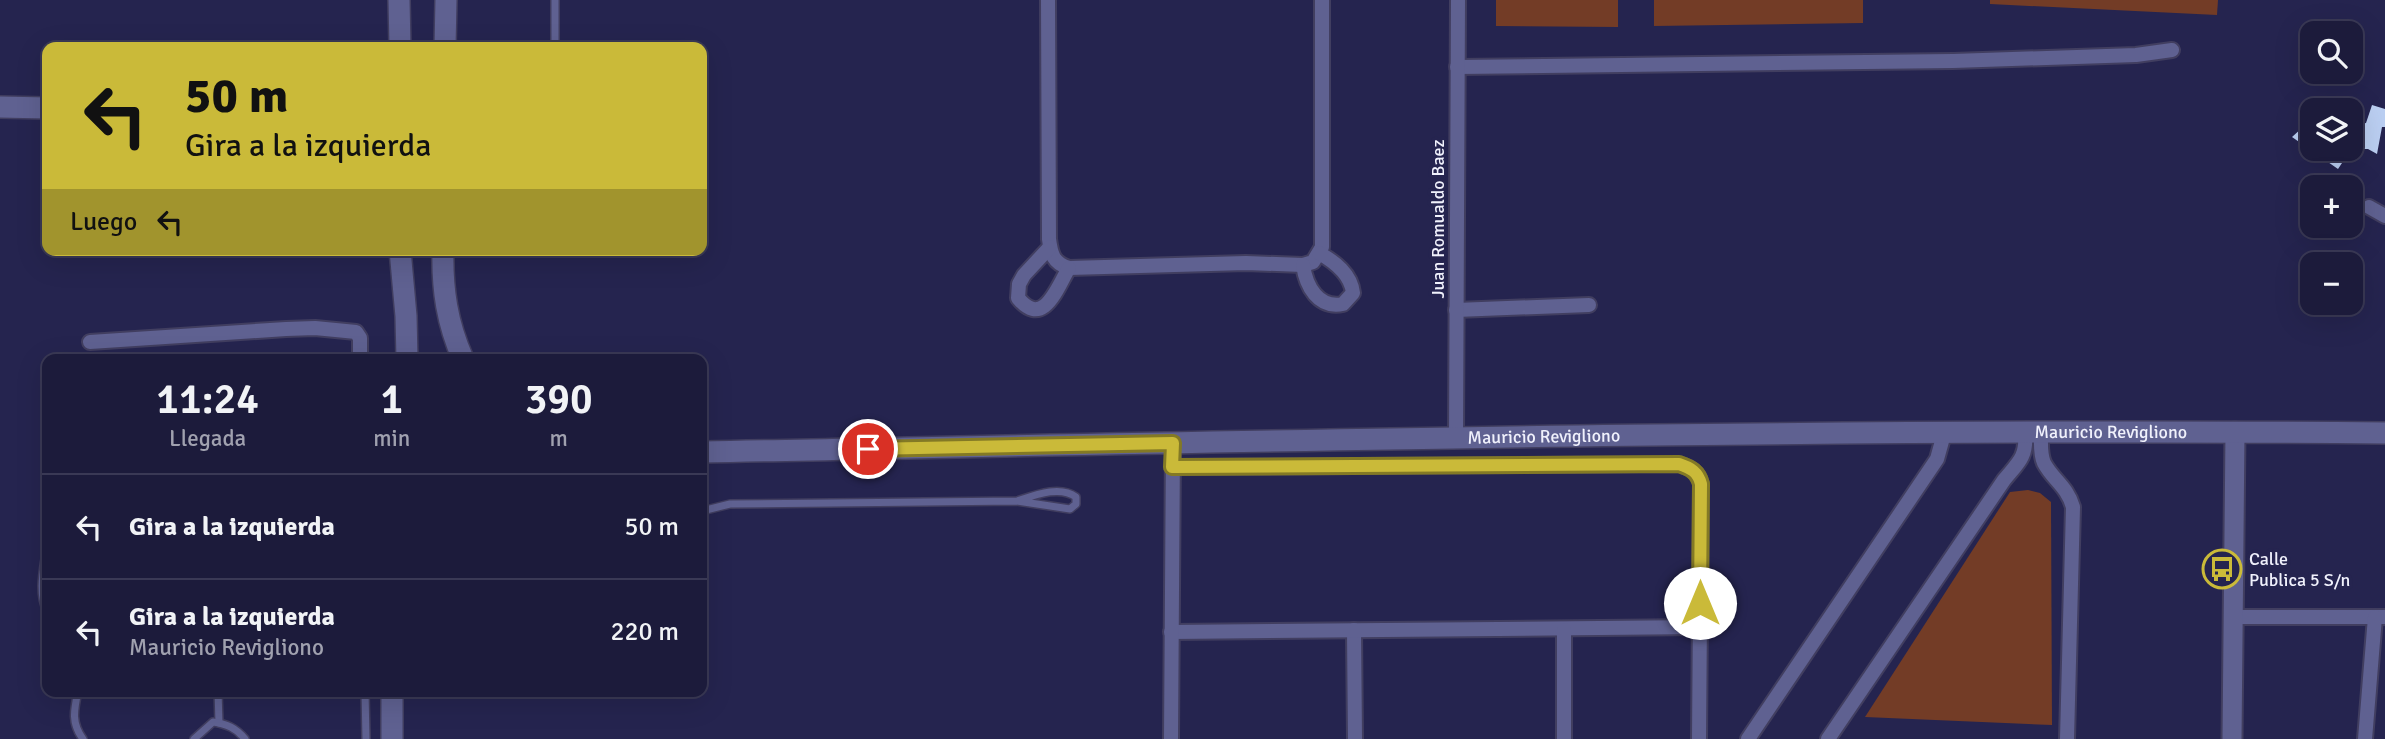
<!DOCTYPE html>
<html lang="es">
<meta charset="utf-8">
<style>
body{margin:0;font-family:Signika,sans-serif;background:#292846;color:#f1f3f6;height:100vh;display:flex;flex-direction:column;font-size:26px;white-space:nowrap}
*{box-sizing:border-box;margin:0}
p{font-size:23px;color:#a0a1af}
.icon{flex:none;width:38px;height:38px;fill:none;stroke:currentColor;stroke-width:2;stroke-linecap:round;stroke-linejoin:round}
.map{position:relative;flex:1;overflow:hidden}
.panel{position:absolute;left:42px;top:354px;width:665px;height:343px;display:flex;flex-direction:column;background:#1c1b3b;border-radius:14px;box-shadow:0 7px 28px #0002,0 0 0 2px #3a3955}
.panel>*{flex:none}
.hud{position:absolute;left:42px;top:42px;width:665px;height:214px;border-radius:14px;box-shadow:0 7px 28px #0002,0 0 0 2px #3a3955;background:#caba39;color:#111;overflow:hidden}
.tools{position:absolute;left:2300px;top:21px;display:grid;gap:14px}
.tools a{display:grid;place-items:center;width:63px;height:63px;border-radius:14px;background:#1c1b3b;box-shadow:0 7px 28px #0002,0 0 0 2px #3a3955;font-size:35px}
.pin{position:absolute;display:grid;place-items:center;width:60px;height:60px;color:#fff;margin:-30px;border:4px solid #fff;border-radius:50%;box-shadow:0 2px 7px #0007}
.me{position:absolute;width:77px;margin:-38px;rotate:0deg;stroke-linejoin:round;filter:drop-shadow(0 0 5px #0008)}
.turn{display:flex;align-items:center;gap:24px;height:147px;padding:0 28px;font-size:32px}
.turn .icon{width:91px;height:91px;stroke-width:2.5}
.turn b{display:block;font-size:49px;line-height:60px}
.then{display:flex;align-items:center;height:66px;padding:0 28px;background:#0003;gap:14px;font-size:26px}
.eta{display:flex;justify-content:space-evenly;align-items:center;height:119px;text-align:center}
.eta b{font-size:42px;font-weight:600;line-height:49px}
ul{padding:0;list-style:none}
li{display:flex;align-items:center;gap:21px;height:105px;padding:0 28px;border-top:2px solid #3a3955}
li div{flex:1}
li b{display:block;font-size:26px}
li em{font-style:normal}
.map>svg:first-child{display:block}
.green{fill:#733c26}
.building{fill:#bbcff2}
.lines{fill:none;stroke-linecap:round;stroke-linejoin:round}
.service-casing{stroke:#413e60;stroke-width:10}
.minor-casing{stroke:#413e60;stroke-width:18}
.tertiary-casing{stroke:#413e60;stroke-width:23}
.secondary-casing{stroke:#413e60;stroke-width:24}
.service{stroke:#5f6191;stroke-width:7}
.minor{stroke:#5f6191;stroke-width:14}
.tertiary{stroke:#5f6191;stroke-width:19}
.secondary{stroke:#5f6191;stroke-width:21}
.route-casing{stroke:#837925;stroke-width:18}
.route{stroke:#caba39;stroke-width:12}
.labels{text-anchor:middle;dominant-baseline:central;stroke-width:7;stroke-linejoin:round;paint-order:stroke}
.street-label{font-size:18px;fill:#f0f1fc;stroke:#25244f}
.poi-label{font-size:18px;fill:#f0f1fc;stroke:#25244f;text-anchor:start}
</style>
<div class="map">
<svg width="2385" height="739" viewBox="0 0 2385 739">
<rect width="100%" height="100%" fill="#25244f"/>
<!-- green -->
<g class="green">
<polygon points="1496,0 1618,0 1618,27 1496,26"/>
<polygon points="1654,0 1863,0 1863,23 1654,26"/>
<polygon points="1990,0 2218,0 2217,15 1990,4"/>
<polygon points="2028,490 2040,493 2051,502 2052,725 1865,717 2010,492"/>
</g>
<!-- building -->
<polygon class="building" points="2372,105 2385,109 2385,127 2382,127 2377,154 2368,149 2356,149 2348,154 2338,169 2292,137 2303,127 2312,132 2312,149 2350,149 2350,126 2366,123"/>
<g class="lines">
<defs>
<g id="service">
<polyline points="555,0 555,47"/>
<path d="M702 511 730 504 1017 501 1070 509 1076 504V497C1060 485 1035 495 1017 501"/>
<path d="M47 544C45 565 37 591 47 611"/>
<path d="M78 691C74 710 71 723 83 739"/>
<polyline points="218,691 219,723"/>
<polyline points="365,691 366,739"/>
<path d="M194 739 213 722C227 724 236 728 245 739"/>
</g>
<g id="minor">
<path d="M1048 0 1049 239C1051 254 1053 263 1069 268L1246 263 1303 265 1313 262 1322 247V0"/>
<polyline points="1457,67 1953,61 2136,55 2172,50"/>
<polyline points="2369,207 2385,216"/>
<path d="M1050 247 1024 275 1019 284 1018 298C1044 330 1058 285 1069 268"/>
<path d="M1303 265C1306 286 1318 309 1343 304L1353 293C1351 274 1335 262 1319 253"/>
<polyline points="1456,310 1589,305"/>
<polyline points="90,342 286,329 315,328 356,332 360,338 360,359"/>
<path d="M2041 434C2041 444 2040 454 2044 463 2053 480 2067 486 2073 507L2067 739"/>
<polyline points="1456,438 1458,0"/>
<path d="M1172 467 1679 464C1691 468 1698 472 1701 484L1699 739"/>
<polyline points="2234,617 2385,617"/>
<polyline points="1354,630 1355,739"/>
<polyline points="1171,632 1700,627"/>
<polyline points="1171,739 1173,443"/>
<polyline points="1564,739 1564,630"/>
<polyline points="1748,739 1937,459 1944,434"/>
<path d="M1828 739 2004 480C2018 463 2027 457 2025 434"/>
<polyline points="2365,739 2375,617"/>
</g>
<polyline id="tertiary" points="2232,739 2235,432"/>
<g id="secondary">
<polyline points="399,0 400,47"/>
<polyline points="445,47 446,0"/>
<polyline points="0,107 47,108"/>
<polyline points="400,250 406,316 407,359"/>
<path d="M443 250C442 289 447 323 463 359"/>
<path id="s1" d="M702 452C1263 441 1824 428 2385 433"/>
<polyline points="392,739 392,691"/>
</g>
</defs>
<!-- service casing -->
<use href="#service" class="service-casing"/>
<!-- minor casing -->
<use href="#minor" class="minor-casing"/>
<!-- tertiary casing -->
<use href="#tertiary" class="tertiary-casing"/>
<!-- secondary casing -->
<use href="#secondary" class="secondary-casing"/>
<!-- service -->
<use href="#service" class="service"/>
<!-- minor -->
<use href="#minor" class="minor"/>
<!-- tertiary -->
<use href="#tertiary" class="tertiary"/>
<!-- secondary -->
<use href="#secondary" class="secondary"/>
</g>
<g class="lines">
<defs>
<path id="route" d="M868 449 1173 443 1172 467 1679 464C1691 468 1698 472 1701 484L1700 603"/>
</defs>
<!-- route casing -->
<use href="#route" class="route-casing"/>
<!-- route -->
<use href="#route" class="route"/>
</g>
<!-- icons -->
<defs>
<symbol id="bus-ring" viewBox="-11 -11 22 22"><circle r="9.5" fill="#25244f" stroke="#caba39" stroke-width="1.5"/><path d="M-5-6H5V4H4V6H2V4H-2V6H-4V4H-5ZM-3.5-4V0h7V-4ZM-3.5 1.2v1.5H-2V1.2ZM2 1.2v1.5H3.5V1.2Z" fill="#caba39"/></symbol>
</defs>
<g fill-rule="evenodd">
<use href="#bus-ring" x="2200" y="547" width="44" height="44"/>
</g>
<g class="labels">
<!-- street labels -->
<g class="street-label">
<text transform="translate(1438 219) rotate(-90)">Juan Romualdo Baez</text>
<text stroke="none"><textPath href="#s1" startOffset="1409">Mauricio Revigliono</textPath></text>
<text stroke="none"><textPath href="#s1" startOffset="842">Mauricio Revigliono</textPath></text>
</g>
<!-- poi labels -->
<g class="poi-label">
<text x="2249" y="559">Calle<tspan x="2249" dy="21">Publica 5 S/n</tspan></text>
</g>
</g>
</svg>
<div class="tools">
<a><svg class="icon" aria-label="search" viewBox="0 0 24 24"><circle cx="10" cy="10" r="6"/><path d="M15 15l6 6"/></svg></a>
<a><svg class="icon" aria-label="layers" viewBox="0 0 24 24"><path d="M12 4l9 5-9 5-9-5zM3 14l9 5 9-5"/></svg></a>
<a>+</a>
<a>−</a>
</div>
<div class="pin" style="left:868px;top:449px;background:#d93025"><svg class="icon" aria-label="arrive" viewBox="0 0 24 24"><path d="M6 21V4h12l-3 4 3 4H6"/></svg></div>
<svg class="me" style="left:1700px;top:603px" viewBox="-20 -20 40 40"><circle r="19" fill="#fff"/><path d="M0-13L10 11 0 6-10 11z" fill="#caba39"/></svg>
<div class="hud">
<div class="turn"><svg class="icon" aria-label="left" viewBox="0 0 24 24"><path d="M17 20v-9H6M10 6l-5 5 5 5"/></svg><div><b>50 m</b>Gira a la izquierda</div></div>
<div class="then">Luego<svg class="icon" aria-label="left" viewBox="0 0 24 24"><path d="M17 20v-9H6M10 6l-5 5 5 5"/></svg></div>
</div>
<section class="panel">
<div class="eta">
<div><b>11:24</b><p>Llegada</p></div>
<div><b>1</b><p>min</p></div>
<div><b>390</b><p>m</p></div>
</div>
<ul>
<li><svg class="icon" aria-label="left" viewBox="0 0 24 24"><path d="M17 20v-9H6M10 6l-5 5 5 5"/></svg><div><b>Gira a la izquierda</b></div><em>50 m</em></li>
<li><svg class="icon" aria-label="left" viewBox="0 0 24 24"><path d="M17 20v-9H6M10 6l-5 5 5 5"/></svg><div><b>Gira a la izquierda</b><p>Mauricio Revigliono</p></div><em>220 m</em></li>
</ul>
</section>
</div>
